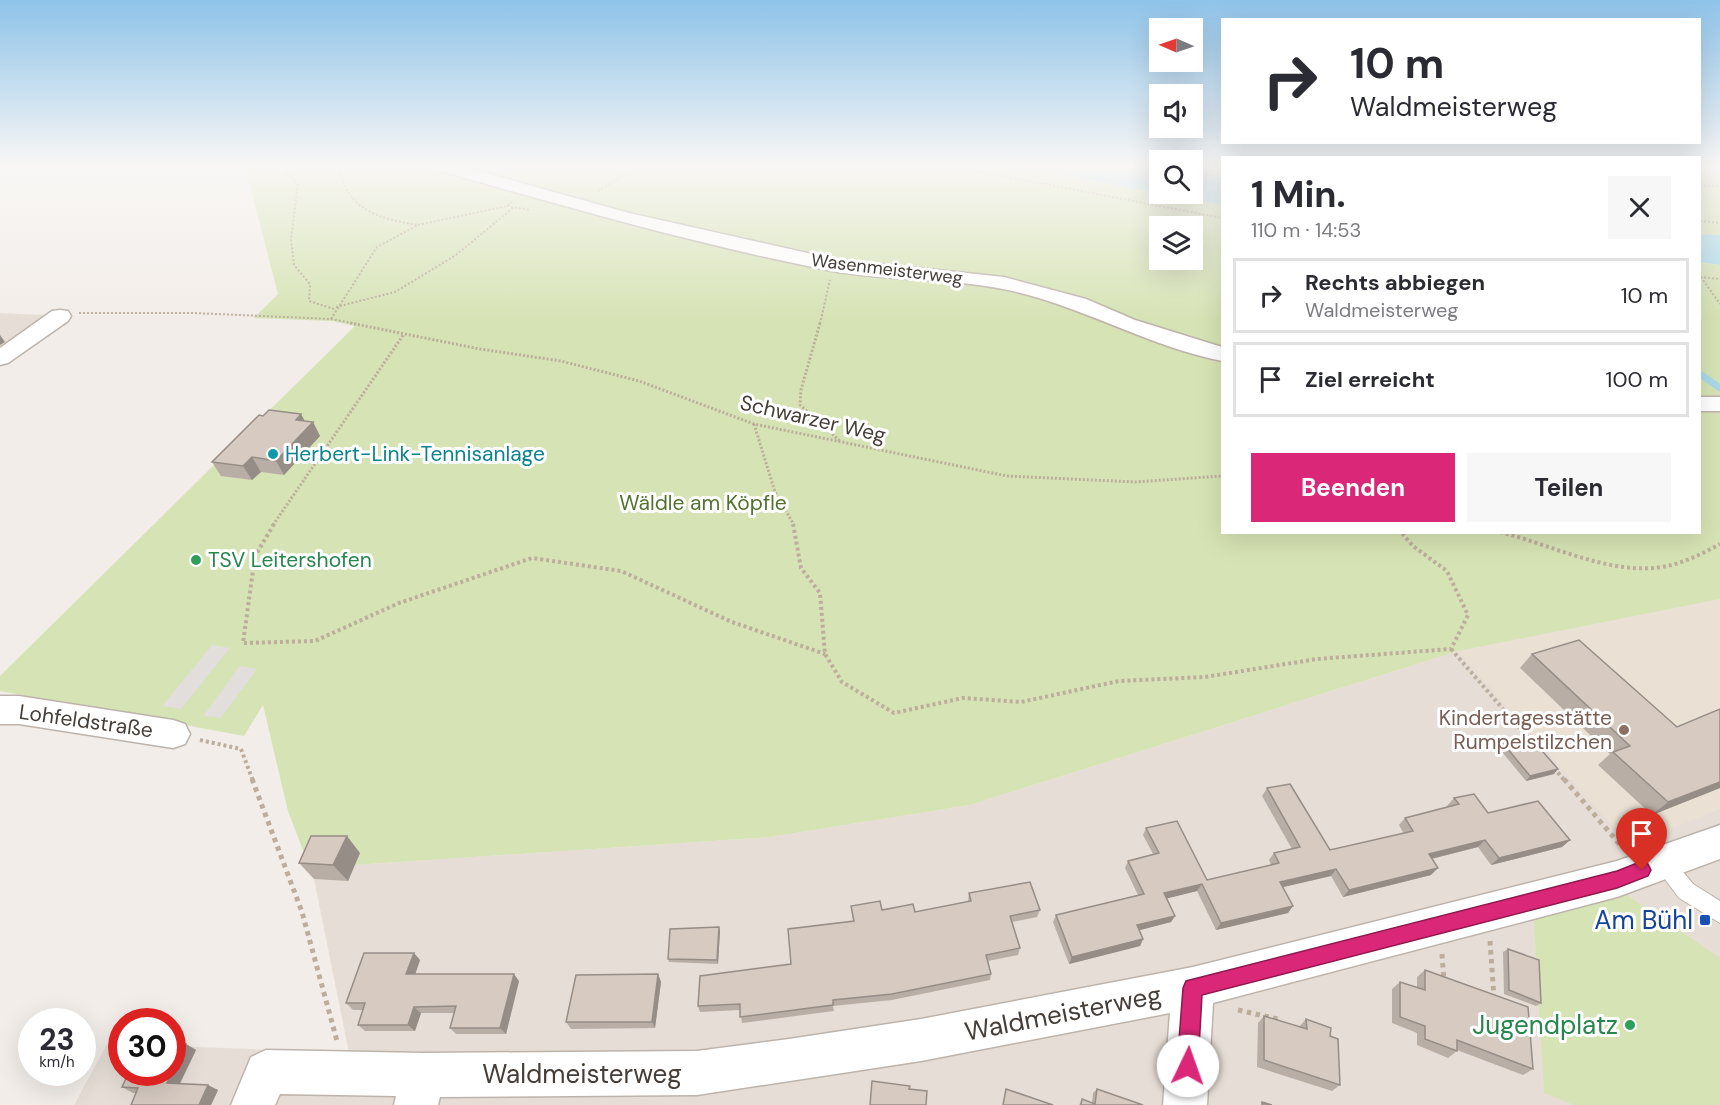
<!DOCTYPE html>
<html lang="de">
<meta charset="utf-8">
<style>
body{margin:0;font-family:"DM Sans",sans-serif;background:#f7f7f7;color:#2b2b33;height:100vh;display:flex;flex-direction:column;font-size:22px;white-space:nowrap}
*{box-sizing:border-box;margin:0}
p{font-size:20px;color:#7c7c81}
.icon{flex:none;width:33px;height:33px;fill:none;stroke:currentColor;stroke-width:2;stroke-linecap:round;stroke-linejoin:round}
.map{position:relative;flex:1;overflow:hidden}
.drawer{position:absolute;left:1221px;top:156px;width:480px;height:378px;display:flex;flex-direction:column;background:#fff;border-radius:0px;box-shadow:0 6px 24px #0002}
.drawer>*{flex:none}
.banner{position:absolute;left:1221px;top:18px;width:480px;height:126px;border-radius:0px;box-shadow:0 6px 24px #0002;background:#fff;color:#2b2b33;overflow:hidden}
.needle{width:39px;rotate:272deg}
.tools{position:absolute;left:1149px;top:18px;display:grid;gap:12px}
.tools a{display:grid;place-items:center;width:54px;height:54px;border-radius:0px;background:#fff;box-shadow:0 6px 24px #0002;font-size:30px}
.speed{position:absolute;left:18px;top:1008px;display:flex;gap:12px;font-size:30px;font-weight:700;text-align:center}
.speed>*{display:grid;place-content:center;width:78px;height:78px;border-radius:50%;background:#fff;box-shadow:0 6px 24px #0002;line-height:1}
.speed small{font-size:15px;font-weight:400}
.speed .limit{border:9px solid #d22;background:#fff;color:#111}
.pin{position:absolute;display:grid;place-items:center;width:51px;height:51px;color:#fff;margin:-62px -26px;border-radius:50% 50% 50% 0;rotate:-45deg;box-shadow:0 0 6px #0007}
.pin .icon{rotate:45deg}
.me{position:absolute;width:66px;margin:-33px;rotate:3deg;stroke-linejoin:round;filter:drop-shadow(0 0 4px #0008)}
.turn{display:flex;align-items:center;gap:21px;height:126px;padding:0 30px;font-size:27px}
.turn .icon{width:78px;height:78px;stroke-width:2.5}
.turn b{display:block;font-size:42px;line-height:51px}
.round{display:grid;place-items:center;flex:none;width:63px;height:63px;border-radius:0px;background:#f7f7f7}
.summary{display:flex;align-items:center;justify-content:space-between;height:102px;padding:0 30px}
h1{font-size:36px;font-weight:700;line-height:45px}
.action{display:flex;gap:12px;margin-top:auto;padding:12px 30px}
.action a{flex:1;height:69px;border-radius:0px;background:#db2777;color:#fff;font-size:24px;font-weight:700;line-height:69px;text-align:center}
.action a+a{background:#f7f7f7;color:#2b2b33}
ul{padding:0;list-style:none}
li{display:flex;align-items:center;gap:18px;height:75px;margin:0 12px 9px;padding:0 18px;border:3px solid #e1e1e2;border-radius:0px}
li div{flex:1}
li b{display:block;font-size:22px}
li em{font-style:normal}
.map>svg:first-child{display:block}
.residential{fill:#e6ded6}
.education{fill:#eae0d3}
.green{fill:#d6e3b4;fill-rule:evenodd}
.parking{fill:#e1dedc}
.water{fill:#a9daea}
.lines{fill:none;stroke-linecap:round;stroke-linejoin:round}
.stream{stroke:#a9daea;stroke-width:7}
.service-casing{stroke:#bdb3ab;stroke-width:2}
.minor-casing{stroke:#bdb3ab;stroke-width:3}
.path-far3{stroke:#bdad9d;stroke-width:2;stroke-dasharray:2 2;stroke-linecap:butt}
.path-far2{stroke:#bdad9d;stroke-width:3;stroke-dasharray:2 2;stroke-linecap:butt}
.path-far1{stroke:#bdad9d;stroke-width:4;stroke-dasharray:3 3;stroke-linecap:butt}
.path{stroke:#bdad9d;stroke-width:5;stroke-dasharray:4.5 4.5;stroke-linecap:butt}
.service{fill:#fff;fill-rule:evenodd}
.minor{fill:#fff;fill-rule:evenodd}
.wall{fill:#b8aea6}
.shaded-wall{fill:#968d87}
.building{fill:#d6cac1;stroke:#968d87;stroke-width:1.5}
.route{fill:#db2777;stroke:#8e194d;stroke-width:1.5}
.culture-dot{fill:#0f9aa8;stroke:#fff;stroke-width:2}
.leisure-dot{fill:#2e9e5b;stroke:#fff;stroke-width:2}
.education-dot{fill:#8d6e63;stroke:#fff;stroke-width:2}
.transit-dot{fill:#1a4fb4;stroke:#fff;stroke-width:2}
.labels{text-anchor:middle;dominant-baseline:central;stroke-width:6;stroke-linejoin:round;paint-order:stroke}
.far-street-label{font-size:18px;fill:#453d37;stroke:#fff}
.street-label{font-size:21px;fill:#453d37;stroke:#fff}
.culture-label{font-size:21px;fill:#0d838f;stroke:#fff;text-anchor:start}
.park-label{font-size:21px;fill:#54722f;stroke:#fff}
.leisure-label{font-size:21px;fill:#27864d;stroke:#fff;text-anchor:start}
.education-label{font-size:21px;fill:#785e54;stroke:#fff;text-anchor:end}
.near-transit-label{font-size:26px;fill:#164399;stroke:#fff;text-anchor:end}
.near-street-label{font-size:26px;fill:#453d37;stroke:#fff}
.near-leisure-label{font-size:26px;fill:#27864d;stroke:#fff;text-anchor:end}
</style>
<div class="map">
<svg width="1720" height="1105" viewBox="0 0 1720 1105">
<rect width="100%" height="100%" fill="#f2ede8"/>
<!-- residential -->
<g class="residential">
<polygon points="0,313 45,315 0,347"/>
<polygon points="1720,599 1720,1105 74,1105 107,1044 121,1044 122,1072 172,1072 173,1046 349,1053 314,879 347,881 354,865 770,837 970,805 1458,651"/>
</g>
<!-- education -->
<polygon class="education" points="1720,599 1720,809 1630,846 1458,651"/>
<!-- green -->
<g class="green">
<path d="M245 166H1017L1222 205V532H1700V262L1720 265V599L1458 651 970 805 770 837 354 865 348 881 314 879 288 811 263 705 244 736 0 691V676L355 326 332 321 254 318 278 294ZM1160 226H1192V260H1160Z"/>
<polygon points="1700,166 1720,166 1720,235 1700,234"/>
<polygon points="1618,889 1720,958 1720,1105 1574,1105 1544,1093 1533,908"/>
</g>
<!-- parking -->
<g class="parking">
<polygon points="212,645 230,648 181,709 162,706"/>
<polygon points="240,666 257,669 221,718 203,716"/>
</g>
<!-- water -->
<g class="water">
<polygon points="1017,166 1159,166 1159,193"/>
<polygon points="1193,172 1222,177 1222,205 1161,194 1192,194"/>
<polygon points="1700,234 1720,235 1720,265 1700,262"/>
</g>
<g class="lines">
<!-- stream -->
<polyline class="stream" points="1700,374 1720,388"/>
<defs>
<polygon id="service" points="1663,854 1670,856 1693,884 1720,901 1720,923 1679,898 1653,863 1656,856"/>
<g id="minor">
<path d="M434 166H461L629 213 834 259 1004 277 1086 299 1135 320 1222 347V361C1146 346 1079 304 1003 289 947 278 888 281 832 271 698 245 568 207 437 170Z"/>
<polygon points="60,310 68,311 71,316 68,321 8,363 0,365 0,348 52,311"/>
<rect x="1700" y="397" width="20" height="14"/>
<polygon points="0,696 19,696 173,720 185,724 190,734 185,744 173,748 19,724 0,724"/>
<polygon points="1720,825 1720,859 1617,897 1213,1003 1207,1105 1163,1105 1170,1013 921,1061 697,1095 440,1097 438,1105 394,1105 396,1096 280,1094 275,1105 231,1105 251,1057 266,1050 424,1053 697,1051 789,1039 921,1019 1193,967 1617,861"/>
</g>
</defs>
<!-- service casing -->
<use href="#service" class="service-casing"/>
<!-- minor casing -->
<use href="#minor" class="minor-casing"/>
<!-- path-far3 -->
<g class="path-far3">
<polyline points="288,166 285,171 298,184 291,239 294,265 310,284 309,301 334,309"/>
<path d="M339 166C346 210 378 218 417 225"/>
<polyline points="700,166 732,166"/>
<polyline points="951,166 1222,218"/>
<polyline points="1700,186 1720,186"/>
<polyline points="598,191 625,175 633,166"/>
<polyline points="507,206 530,210"/>
<polyline points="1700,221 1720,223"/>
<polyline points="1700,277 1720,279"/>
<polyline points="1701,277 1720,304"/>
<polyline points="336,307 395,292 456,255 513,208"/>
<polyline points="79,313 194,313 331,319 357,324"/>
<polyline points="331,319 377,247 418,225 507,206 512,202"/>
<polyline points="820,324 830,280"/>
</g>
<!-- path-far2 -->
<g class="path-far2">
<polyline points="350,323 480,349 561,361 639,381 754,424 1007,476 1135,482 1222,476"/>
<polyline points="820,323 801,390 800,405 841,442"/>
<polyline points="754,424 775,492 794,525"/>
<polyline points="273,525 404,334"/>
</g>
<!-- path-far1 -->
<g class="path-far1">
<polyline points="274,524 255,556 243,643 315,641 399,603 532,558 621,571 732,622 825,654"/>
<polyline points="793,524 801,568 820,593 825,654 842,682 894,713 963,698 1021,702 1119,681 1205,677 1317,659 1451,649 1468,615 1447,571 1413,546 1401,532"/>
<path d="M1500 532C1549 544 1603 572 1654 568 1678 566 1700 555 1720 544"/>
<polyline points="1451,649 1530,740"/>
<polyline points="200,740 241,749 253,781"/>
<polyline points="1554,768 1565,781"/>
</g>
<!-- path -->
<g class="path">
<polyline points="252,779 302,912 337,1041"/>
<polyline points="1564,779 1622,847"/>
<polyline points="1490,941 1494,997"/>
<polyline points="1442,954 1444,982"/>
<polyline points="1238,1010 1282,1020"/>
</g>
<!-- service -->
<use href="#service" class="service"/>
<!-- minor -->
<use href="#minor" class="minor"/>
</g>
<!-- wall -->
<g class="wall">
<polygon points="305,421 313,422 320,436 284,475 261,472 252,480 221,476 212,462"/>
<polygon points="1532,654 1677,727 1720,788 1652,815 1598,765 1610,754 1520,668"/>
<polygon points="1502,742 1554,774 1526,781 1498,747"/>
<polygon points="1267,788 1330,850 1404,834 1399,825 1405,818 1448,807 1447,806 1454,798 1488,813 1570,840 1562,847 1491,865 1478,847 1432,859 1431,875 1343,897 1331,876 1282,887 1288,913 1216,930 1197,891 1167,898 1175,916 1171,922 1139,930 1143,939 1140,946 1069,964 1053,922 1056,915 1138,895 1125,868 1128,861 1153,854 1143,835 1146,828 1207,880 1271,865 1269,860 1274,853 1292,849 1262,796"/>
<polygon points="360,853 348,881 314,879 299,863"/>
<polygon points="969,893 1040,910 1037,917 1012,922 1020,948 1018,955 988,961 991,974 990,980 892,1000 833,1006 834,1011 742,1023 740,1010 700,1012 698,1006 791,964 853,922 851,906 882,910 915,912 968,902"/>
<polygon points="719,927 720,931 718,964 669,962 668,959"/>
<polygon points="1508,949 1541,1003 1536,1006 1504,994 1503,952"/>
<polygon points="420,960 415,974 519,981 506,1034 456,1034 450,1028 454,1013 421,1013 415,1031 365,1031 358,1025 363,1010 353,1010 346,1003"/>
<polygon points="1425,970 1533,1069 1523,1075 1457,1050 1457,1051 1448,1058 1417,1045 1417,1033 1392,1023 1392,989 1400,982 1417,987 1417,977"/>
<polygon points="658,974 661,982 655,1028 571,1029 566,1022"/>
<polygon points="1264,1016 1299,1027 1306,1019 1330,1036 1340,1085 1332,1091 1257,1067 1258,1023"/>
<polygon points="186,1044 196,1050 180,1084 218,1090 211,1105 131,1105 136,1093 133,1093 122,1087"/>
<polygon points="1097,1089 1143,1105 1079,1105 1082,1099 1092,1103 1093,1093"/>
</g>
<!-- shaded-wall -->
<g class="shaded-wall">
<polygon points="0,335 5,342 0,345"/>
<polygon points="301,414 308,427 313,422 320,436 284,475 276,461 296,420"/>
<polygon points="252,457 261,472 252,480 243,466"/>
<polygon points="1558,769 1554,774 1526,781 1530,776"/>
<polygon points="1720,782 1720,788 1652,815 1668,802"/>
<polygon points="347,836 360,853 348,881 333,865"/>
<polygon points="1485,840 1478,847 1422,861 1429,854"/>
<polygon points="1570,840 1562,847 1491,865 1499,858"/>
<polygon points="1438,868 1431,875 1343,897 1349,890"/>
<polygon points="1336,869 1331,876 1275,889 1280,882"/>
<polygon points="1202,884 1197,891 1161,900 1164,893"/>
<polygon points="1293,906 1288,913 1216,930 1221,923"/>
<polygon points="1175,916 1171,922 1133,932 1137,925"/>
<polygon points="719,927 720,931 718,964 717,960"/>
<polygon points="1143,939 1140,946 1069,964 1072,957"/>
<polygon points="414,953 420,960 413,981 406,974"/>
<polygon points="514,974 519,981 506,1034 500,1028"/>
<polygon points="658,974 661,982 655,1028 652,1022"/>
<polygon points="414,1007 421,1013 415,1031 408,1025"/>
<polygon points="186,1044 196,1050 177,1089 167,1083"/>
<polygon points="208,1085 218,1090 211,1105 199,1105"/>
</g>
<!-- building -->
<g class="building">
<polygon points="269,410 301,414 296,420 313,422 276,461 252,457 243,466 212,462 259,415 263,416"/>
<polygon points="1579,640 1677,727 1720,709 1720,782 1668,802 1613,752 1630,746 1532,654"/>
<polygon points="1530,737 1558,769 1530,776 1502,742"/>
<polygon points="1290,784 1330,850 1413,831 1405,818 1459,804 1454,798 1474,794 1488,813 1538,801 1570,840 1499,858 1485,840 1429,854 1438,868 1349,890 1336,869 1280,882 1293,906 1221,923 1202,884 1164,893 1175,916 1137,925 1143,939 1072,957 1056,915 1144,894 1128,861 1159,853 1146,828 1177,821 1207,880 1279,863 1274,853 1300,847 1267,788"/>
<polygon points="311,836 347,836 333,865 299,863"/>
<polygon points="1030,882 1040,910 1010,916 1020,948 986,955 991,974 892,994 833,1000 833,1005 740,1017 740,1004 698,1006 700,976 791,964 788,929 854,921 851,906 880,901 882,910 913,904 915,912 971,901 969,893"/>
<polygon points="719,927 717,960 668,959 670,929"/>
<polygon points="1508,949 1539,960 1541,1003 1509,990"/>
<polygon points="364,953 414,953 406,974 514,974 500,1028 450,1028 456,1006 414,1007 408,1025 358,1025 365,1003 346,1003"/>
<polygon points="1425,970 1528,1007 1533,1069 1457,1040 1457,1051 1425,1039 1425,1026 1400,1017 1400,982 1425,990"/>
<polygon points="658,974 652,1022 566,1022 576,975"/>
<polygon points="1264,1016 1307,1029 1306,1019 1331,1028 1330,1036 1338,1039 1340,1085 1264,1060"/>
<polygon points="172,1044 186,1044 172,1072"/>
<polygon points="129,1072 172,1072 167,1083 208,1085 199,1105 131,1105 138,1088 122,1087"/>
<polygon points="872,1081 910,1086 909,1089 927,1091 926,1105 870,1105"/>
<polygon points="1006,1089 1053,1105 1003,1105"/>
<polygon points="1097,1089 1143,1105 1081,1105 1082,1099 1095,1104"/>
<polygon points="1262,1102 1272,1105 1262,1105"/>
</g>
<!-- sky -->
<linearGradient id="sky" x2="0" y2="1"><stop stop-color="#8fc3e9"/><stop offset="0.52" stop-color="#f9f7f5"/><stop offset="1" stop-color="#f9f7f5" stop-opacity="0"/></linearGradient>
<rect width="1720" height="320" fill="url(#sky)"/>
<!-- route -->
<polygon class="route" points="1642,861 1648,864 1651,870 1648,876 1617,888 1202,995 1198,1066 1195,1073 1188,1076 1180,1073 1177,1066 1183,988 1186,981 1617,871"/>
<!-- markers -->
<circle class="culture-dot" cx="273" cy="454" r="6"/>
<g class="leisure-dot">
<circle cx="196" cy="560" r="6"/>
<circle cx="1630" cy="1025" r="6"/>
</g>
<circle class="education-dot" cx="1624" cy="730" r="6"/>
<rect class="transit-dot" x="1699" y="914" width="12" height="12" rx="3"/>
<g class="labels">
<!-- far-street labels -->
<g class="far-street-label">
<text transform="translate(887 269) rotate(7)">Wasenmeisterweg</text>
</g>
<!-- street labels -->
<g class="street-label">
<text transform="translate(813 419) rotate(13)">Schwarzer Weg</text>
<text transform="translate(86 721) rotate(8)">Lohfeldstraße</text>
</g>
<!-- culture labels -->
<g class="culture-label">
<text x="285" y="454">Herbert-Link-Tennisanlage</text>
</g>
<!-- park labels -->
<g class="park-label">
<text x="703" y="503">Wäldle am Köpfle</text>
</g>
<!-- leisure labels -->
<g class="leisure-label">
<text x="208" y="560">TSV Leitershofen</text>
</g>
<!-- education labels -->
<g class="education-label">
<text x="1612" y="718">Kindertagesstätte<tspan x="1612" dy="24">Rumpelstilzchen</tspan></text>
</g>
<!-- near-transit labels -->
<g class="near-transit-label">
<text x="1693" y="920">Am Bühl</text>
</g>
<!-- near-street labels -->
<g class="near-street-label">
<text transform="translate(1063 1013) rotate(-11)">Waldmeisterweg</text>
<text x="582" y="1074">Waldmeisterweg</text>
</g>
<!-- near-leisure labels -->
<g class="near-leisure-label">
<text x="1618" y="1025">Jugendplatz</text>
</g>
</g>
</svg>
<div class="tools">
<a><svg class="needle" viewBox="-14 -14 28 28"><path d="M0-13l5 13h-10z" fill="#e53935"/><path d="M0 13l5-13h-10z" fill="#7c7c81"/></svg></a>
<a><svg class="icon" aria-label="sound" viewBox="0 0 24 24"><path d="M4 9h4l5-4v14l-5-4H4zM17 9q2 3 0 6"/></svg></a>
<a><svg class="icon" aria-label="search" viewBox="0 0 24 24"><circle cx="10" cy="10" r="6"/><path d="M15 15l6 6"/></svg></a>
<a><svg class="icon" aria-label="layers" viewBox="0 0 24 24"><path d="M12 4l9 5-9 5-9-5zM3 14l9 5 9-5"/></svg></a>
</div>
<div class="speed"><div>23<small>km/h</small></div><div class="limit">30</div></div>
<div class="pin" style="left:1642px;top:870px;background:#d93025"><svg class="icon" aria-label="arrive" viewBox="0 0 24 24"><path d="M6 21V4h12l-3 4 3 4H6"/></svg></div>
<svg class="me" style="left:1188px;top:1066px" viewBox="-20 -20 40 40"><circle r="19" fill="#fff"/><path d="M0-13L10 11 0 6-10 11z" fill="#db2777"/></svg>
<div class="banner">
<div class="turn"><svg class="icon" aria-label="right" viewBox="0 0 24 24"><path d="M7 20v-9h11M14 6l5 5-5 5"/></svg><div><b>10 m</b>Waldmeisterweg</div></div>
</div>
<section class="drawer">
<div class="summary"><div><h1>1 Min.</h1><p>110 m · 14:53</p></div><a class="round"><svg class="icon" aria-label="close" viewBox="0 0 24 24"><path d="M6 6l12 12M18 6L6 18"/></svg></a></div>
<ul>
<li><svg class="icon" aria-label="right" viewBox="0 0 24 24"><path d="M7 20v-9h11M14 6l5 5-5 5"/></svg><div><b>Rechts abbiegen</b><p>Waldmeisterweg</p></div><em>10 m</em></li>
<li><svg class="icon" aria-label="arrive" viewBox="0 0 24 24"><path d="M6 21V4h12l-3 4 3 4H6"/></svg><div><b>Ziel erreicht</b></div><em>100 m</em></li>
</ul>
<div class="action"><a>Beenden</a><a>Teilen</a></div>
</section>
</div>
